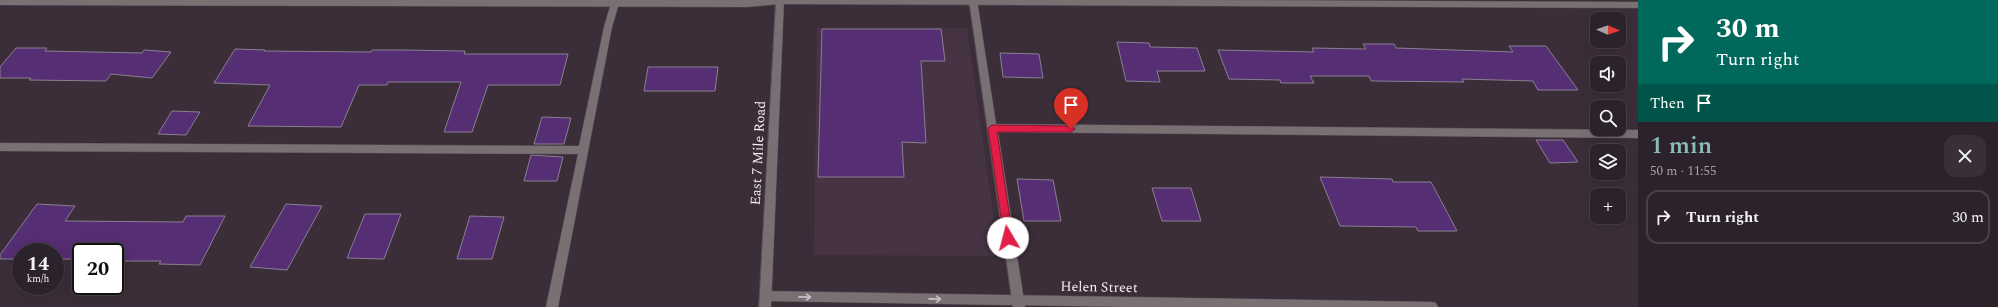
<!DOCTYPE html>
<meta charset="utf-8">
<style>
body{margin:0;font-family:Spectral,serif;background:#382f37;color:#f1f3f6;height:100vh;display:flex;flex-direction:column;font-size:15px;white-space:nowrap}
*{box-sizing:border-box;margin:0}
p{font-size:13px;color:#a6a4a9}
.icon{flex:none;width:22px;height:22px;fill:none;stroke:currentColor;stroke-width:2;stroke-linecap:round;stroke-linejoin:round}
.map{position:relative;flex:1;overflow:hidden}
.details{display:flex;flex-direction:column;background:#2c222b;width:360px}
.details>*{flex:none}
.top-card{background:#00695c;color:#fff;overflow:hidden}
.needle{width:26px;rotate:92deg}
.controls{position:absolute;left:1590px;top:12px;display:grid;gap:8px}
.controls a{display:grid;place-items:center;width:36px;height:36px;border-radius:8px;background:#2c222b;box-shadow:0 4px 16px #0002,0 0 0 1px #483f47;font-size:20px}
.speed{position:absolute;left:12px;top:243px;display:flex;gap:8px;font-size:20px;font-weight:700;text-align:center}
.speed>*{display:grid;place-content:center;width:52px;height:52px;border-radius:50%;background:#2c222b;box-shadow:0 4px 16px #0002,0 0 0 1px #483f47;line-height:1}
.speed small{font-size:10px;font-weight:400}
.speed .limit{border:2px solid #111;border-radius:6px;background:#fff;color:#111}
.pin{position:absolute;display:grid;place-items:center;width:34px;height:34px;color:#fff;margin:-41px -17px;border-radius:50% 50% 50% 0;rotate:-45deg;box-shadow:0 0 4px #0007}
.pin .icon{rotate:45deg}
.me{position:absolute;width:44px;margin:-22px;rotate:352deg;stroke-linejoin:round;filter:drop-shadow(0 0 3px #0008)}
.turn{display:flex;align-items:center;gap:14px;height:84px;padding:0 12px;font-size:18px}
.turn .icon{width:52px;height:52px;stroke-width:2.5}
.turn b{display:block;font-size:28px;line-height:34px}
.then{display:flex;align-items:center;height:38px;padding:0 12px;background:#0003;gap:8px;font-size:15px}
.round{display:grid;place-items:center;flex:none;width:42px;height:42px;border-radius:12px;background:#382f37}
.headline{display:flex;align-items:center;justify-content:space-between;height:68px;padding:0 12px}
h1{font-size:24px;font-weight:600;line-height:30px;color:#8bbbb9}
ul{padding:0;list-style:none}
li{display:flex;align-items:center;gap:12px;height:54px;margin:0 8px 6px;padding:0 4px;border:2px solid #483f47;border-radius:12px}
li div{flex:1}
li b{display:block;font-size:15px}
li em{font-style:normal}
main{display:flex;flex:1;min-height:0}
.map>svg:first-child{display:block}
.built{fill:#463444}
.building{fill:#562e73;stroke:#898091}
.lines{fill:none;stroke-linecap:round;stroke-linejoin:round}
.service-casing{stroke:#594d57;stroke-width:1}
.minor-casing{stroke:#594d57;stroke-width:1}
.tertiary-casing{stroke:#594d57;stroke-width:1}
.service{fill:#797073;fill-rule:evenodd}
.minor{fill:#797073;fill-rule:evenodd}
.tertiary{fill:#797073;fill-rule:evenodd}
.oneway{stroke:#cac1c8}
.route{fill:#e11d48;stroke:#92132f}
.labels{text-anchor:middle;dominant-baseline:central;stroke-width:4;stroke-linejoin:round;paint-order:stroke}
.street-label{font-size:14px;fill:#f6edf5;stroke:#3b2e39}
</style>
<main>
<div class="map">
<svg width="1638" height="307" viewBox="0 0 1638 307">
<rect width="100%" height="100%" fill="#3b2e39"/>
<!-- built -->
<polygon class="built" points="817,28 967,28 999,256 814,255"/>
<!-- building -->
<g class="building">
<polygon points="822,29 941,29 945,61 921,61 926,143 902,142 904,177 818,177"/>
<polygon points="1117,42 1149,43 1150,47 1197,48 1205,71 1157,71 1160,82 1126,81"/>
<polygon points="1363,44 1394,44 1396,48 1513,52 1509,46 1546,46 1578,90 1538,90 1533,81 1462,79 1464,82 1371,81 1369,76 1310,76 1314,83 1281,83 1280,80 1229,79 1218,50 1314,52 1312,48 1366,49"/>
<polygon points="16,48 47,48 45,51 142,53 144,50 171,52 152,78 111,74 106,81 29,80 31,78 0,78 0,67"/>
<polygon points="235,49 265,50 264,51 371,52 372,50 403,50 465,51 464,54 568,54 560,85 488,85 472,132 444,132 461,82 388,82 387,85 359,85 341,127 248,126 270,85 214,83"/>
<polygon points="1000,53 1039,54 1043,78 1003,77"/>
<polygon points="648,67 718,67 715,91 644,91"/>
<polygon points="172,111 200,112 186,135 158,134"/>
<polygon points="542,117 571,118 564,144 534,144"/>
<polygon points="1536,140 1563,140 1578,162 1550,163"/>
<polygon points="531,155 563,157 557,181 524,181"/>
<polygon points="1320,177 1392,179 1393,182 1431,182 1457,231 1418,231 1416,227 1340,226"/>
<polygon points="1017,179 1053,180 1061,221 1024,221"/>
<polygon points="1152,188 1191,188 1201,221 1162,221"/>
<polygon points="37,204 75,206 65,221 183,222 186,216 225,216 200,265 159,264 161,261 115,261 115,252 81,252 81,259 55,259 55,252 21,252 21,259 0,259 0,255"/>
<polygon points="286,204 322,206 287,270 250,267"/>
<polygon points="365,214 401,214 384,259 347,258"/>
<polygon points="470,216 504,217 492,259 457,259"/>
</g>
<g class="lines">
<defs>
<g id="service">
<polygon points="612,0 620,0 612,27 558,307 546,307 578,154 0,151 0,143 579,146 604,27"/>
<polygon points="969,0 977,0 996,124 1638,130 1638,138 998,132 1025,307 1013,307"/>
</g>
<g id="minor">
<polygon points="0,0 1189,0 1638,2 1638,8 780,4 746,7 0,5"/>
<polygon points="766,291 1432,302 1436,303 1438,307 1130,307 766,301 762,299 760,296 762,293"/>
</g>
<polygon id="tertiary" points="776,0 784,0 771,307 759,307"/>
</defs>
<!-- service casing -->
<use href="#service" class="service-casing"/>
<!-- minor casing -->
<use href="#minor" class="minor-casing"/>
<!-- tertiary casing -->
<use href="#tertiary" class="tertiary-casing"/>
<!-- service -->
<use href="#service" class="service"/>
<!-- minor -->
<use href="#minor" class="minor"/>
<!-- tertiary -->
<use href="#tertiary" class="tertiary"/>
</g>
<!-- one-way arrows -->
<defs><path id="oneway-shaft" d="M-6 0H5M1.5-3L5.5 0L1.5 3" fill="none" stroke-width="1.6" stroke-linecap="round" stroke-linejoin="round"/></defs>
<g class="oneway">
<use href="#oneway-shaft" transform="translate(805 297) rotate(1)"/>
<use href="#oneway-shaft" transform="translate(935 299) rotate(1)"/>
</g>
<!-- route -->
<polygon class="route" points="992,125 1071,126 1075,129 1071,132 997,132 1013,238 1008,242 1004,238 988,128"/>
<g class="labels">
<!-- street labels -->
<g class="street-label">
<text transform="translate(758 153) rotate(-87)">East 7 Mile Road</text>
<text transform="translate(1099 287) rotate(1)">Helen Street</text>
</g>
</g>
</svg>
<div class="controls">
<a><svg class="needle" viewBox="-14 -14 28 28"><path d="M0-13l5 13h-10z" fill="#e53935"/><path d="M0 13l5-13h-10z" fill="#a6a4a9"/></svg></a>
<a><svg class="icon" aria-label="sound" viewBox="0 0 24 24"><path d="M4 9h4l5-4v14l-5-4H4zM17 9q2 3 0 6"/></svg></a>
<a><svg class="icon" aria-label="search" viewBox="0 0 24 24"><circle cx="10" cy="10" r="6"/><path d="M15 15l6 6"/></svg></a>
<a><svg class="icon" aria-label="layers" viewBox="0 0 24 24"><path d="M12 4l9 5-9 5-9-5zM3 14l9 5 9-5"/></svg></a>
<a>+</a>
</div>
<div class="speed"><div>14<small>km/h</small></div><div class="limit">20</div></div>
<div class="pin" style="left:1071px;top:129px;background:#d93025"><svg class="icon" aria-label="arrive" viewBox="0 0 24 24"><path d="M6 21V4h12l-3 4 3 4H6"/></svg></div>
<svg class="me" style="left:1008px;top:238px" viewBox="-20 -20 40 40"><circle r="19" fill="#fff"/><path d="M0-13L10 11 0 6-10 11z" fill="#e11d48"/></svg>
</div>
<section class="details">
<div class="top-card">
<div class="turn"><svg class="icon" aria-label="right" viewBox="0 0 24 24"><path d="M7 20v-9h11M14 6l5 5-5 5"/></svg><div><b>30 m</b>Turn right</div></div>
<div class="then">Then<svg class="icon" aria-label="arrive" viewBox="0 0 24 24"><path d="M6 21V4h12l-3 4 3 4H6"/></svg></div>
</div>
<div class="headline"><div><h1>1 min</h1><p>50 m · 11:55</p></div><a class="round"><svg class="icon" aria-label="close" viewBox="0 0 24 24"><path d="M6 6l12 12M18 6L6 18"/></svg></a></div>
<ul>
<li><svg class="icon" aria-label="right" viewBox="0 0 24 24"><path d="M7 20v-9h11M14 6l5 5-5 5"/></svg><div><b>Turn right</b></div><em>30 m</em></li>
</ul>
</section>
</main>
